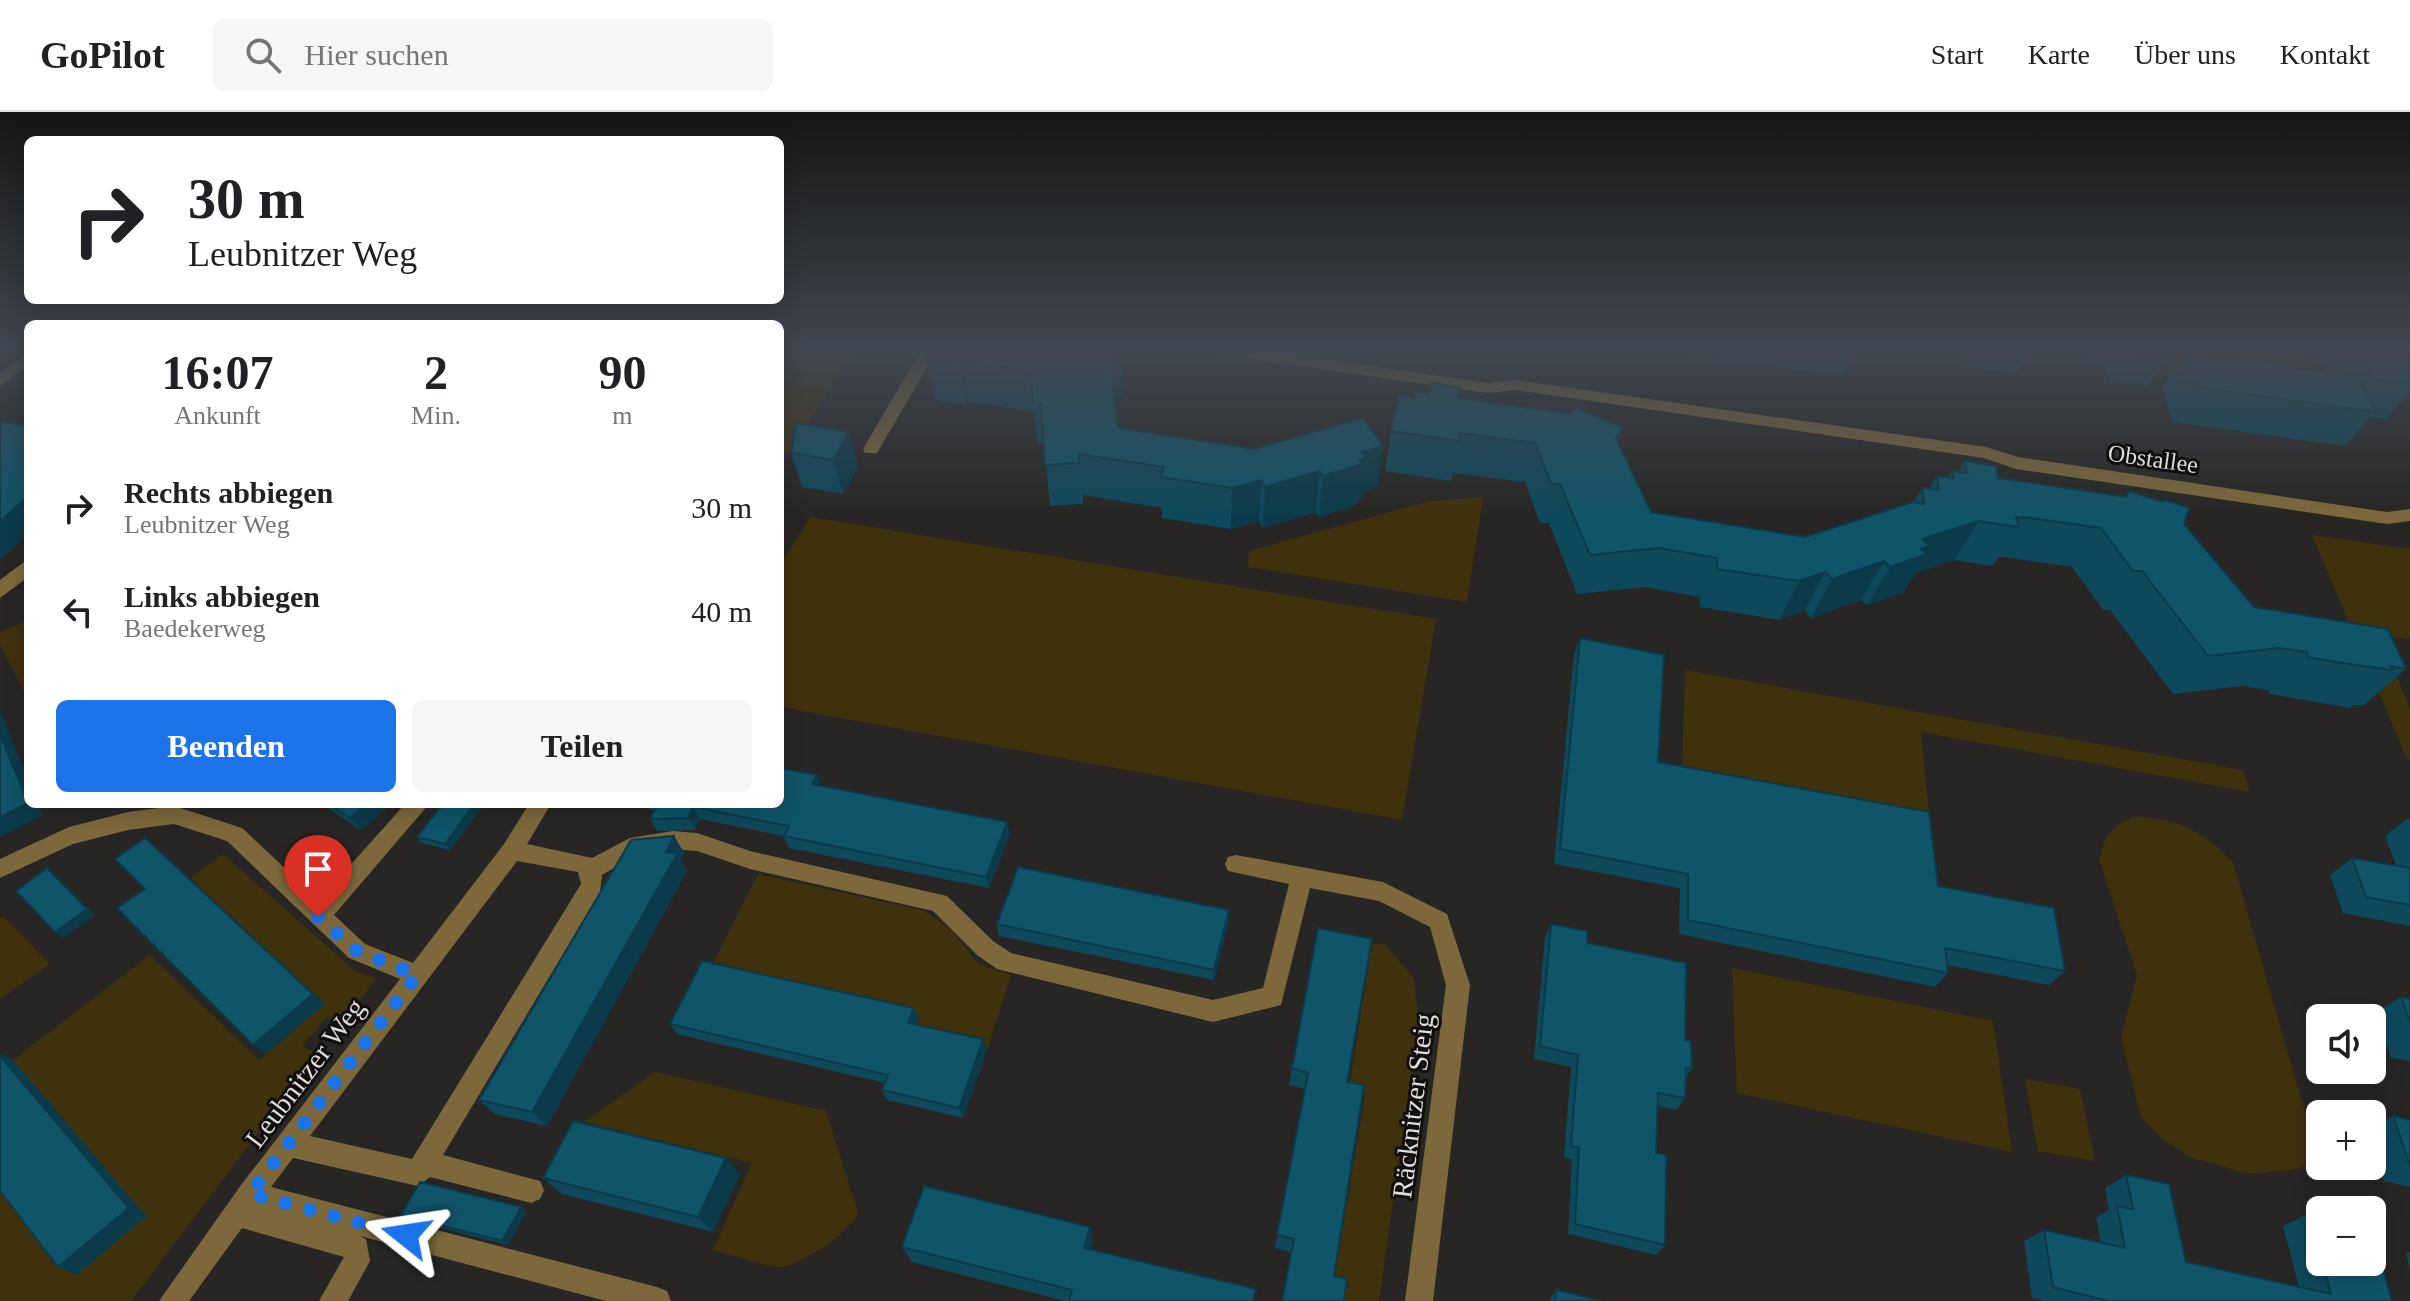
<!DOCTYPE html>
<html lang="de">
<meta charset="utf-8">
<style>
body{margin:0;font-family:"Times New Roman",serif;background:#f6f6f6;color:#202124;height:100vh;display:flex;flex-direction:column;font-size:30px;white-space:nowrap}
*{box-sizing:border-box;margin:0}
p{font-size:26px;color:#757577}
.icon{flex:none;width:44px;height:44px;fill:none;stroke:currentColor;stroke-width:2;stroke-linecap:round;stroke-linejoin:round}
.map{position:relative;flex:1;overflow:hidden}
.drawer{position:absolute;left:24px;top:208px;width:760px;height:488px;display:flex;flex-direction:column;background:#fff;border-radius:12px;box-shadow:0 4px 20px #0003}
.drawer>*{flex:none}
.banner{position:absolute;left:24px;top:24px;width:760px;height:168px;border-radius:12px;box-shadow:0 4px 20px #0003;background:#fff;color:#202124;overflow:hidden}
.controls{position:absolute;left:2306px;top:892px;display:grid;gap:16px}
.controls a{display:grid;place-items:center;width:80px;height:80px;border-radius:12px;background:#fff;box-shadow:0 4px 20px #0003;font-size:40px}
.pin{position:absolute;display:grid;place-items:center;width:68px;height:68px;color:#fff;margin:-82px -34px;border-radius:50% 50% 50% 0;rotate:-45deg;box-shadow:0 0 8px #0007}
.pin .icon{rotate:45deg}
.me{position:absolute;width:88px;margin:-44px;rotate:285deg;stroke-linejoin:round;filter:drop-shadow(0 0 6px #0008)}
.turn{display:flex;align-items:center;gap:28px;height:168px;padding:0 32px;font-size:36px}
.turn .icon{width:104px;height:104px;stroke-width:2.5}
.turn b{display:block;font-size:56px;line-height:68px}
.eta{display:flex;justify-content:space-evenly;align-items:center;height:136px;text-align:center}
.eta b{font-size:48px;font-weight:800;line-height:56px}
.primary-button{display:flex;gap:16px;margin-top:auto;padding:16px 32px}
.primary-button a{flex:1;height:92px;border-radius:12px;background:#1a73e8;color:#fff;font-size:32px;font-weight:800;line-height:92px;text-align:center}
.primary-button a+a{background:#f6f6f6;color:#202124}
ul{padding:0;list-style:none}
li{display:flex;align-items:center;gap:24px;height:104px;padding:0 32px}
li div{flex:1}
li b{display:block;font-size:30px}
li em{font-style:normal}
header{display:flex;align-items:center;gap:48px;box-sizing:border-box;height:112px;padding:0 40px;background:#fff;border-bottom:2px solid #e0e0e0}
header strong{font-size:38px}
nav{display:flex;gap:44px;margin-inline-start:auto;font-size:28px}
.search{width:560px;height:72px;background:#f6f6f6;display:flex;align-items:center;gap:20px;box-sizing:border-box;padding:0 28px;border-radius:12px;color:#757577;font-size:30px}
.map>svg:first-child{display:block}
.green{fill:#40310d}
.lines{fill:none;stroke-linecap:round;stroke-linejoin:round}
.minor{fill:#7d683b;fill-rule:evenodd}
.wall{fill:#0e485b}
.shaded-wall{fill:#0b3b4a}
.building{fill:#10546a;stroke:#0b3b4a;stroke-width:2}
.route{stroke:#1a73e8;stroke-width:14;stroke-dasharray:0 25.2}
.labels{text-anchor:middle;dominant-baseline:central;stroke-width:6;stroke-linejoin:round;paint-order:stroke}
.street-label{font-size:24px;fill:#dedddc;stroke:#100f0e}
.near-street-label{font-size:28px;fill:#dedddc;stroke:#100f0e}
</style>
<header>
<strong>GoPilot</strong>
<div class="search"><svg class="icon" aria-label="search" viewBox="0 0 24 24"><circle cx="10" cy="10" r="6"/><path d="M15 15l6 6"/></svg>Hier suchen</div>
<nav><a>Start</a><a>Karte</a><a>Über uns</a><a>Kontakt</a></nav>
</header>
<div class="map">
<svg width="2410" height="1189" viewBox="0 0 2410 1189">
<rect width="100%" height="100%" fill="#272624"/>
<!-- green -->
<g class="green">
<polygon points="780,238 855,238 788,342 780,341"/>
<polygon points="2148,238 2304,238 2320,271 2177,262 2151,249"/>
<polygon points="1483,385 1467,490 1248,455 1249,439 1430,389"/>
<polygon points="810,405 1436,507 1402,708 780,595 780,454"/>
<polygon points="2312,423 2410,437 2410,527 2380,523 2410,596 2410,648 2407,647"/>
<polygon points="28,508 28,587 0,533 0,520"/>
<polygon points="1685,558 2243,658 2250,680 1921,620 1930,714 1682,666"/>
<path d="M2133 705C2174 705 2205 719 2233 751L2310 1017 2312 1050 2300 1057 2249 1062 2190 1045 2164 1028 2141 1005 2121 925 2137 863 2099 747 2107 724 2117 713Z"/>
<polygon points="223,742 356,860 376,866 340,916 327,905 302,934 318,942 131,1189 0,1189 0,1063 146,1105 13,948 150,843 259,948 325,892 190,766"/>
<polygon points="758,762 925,799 952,819 978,852 1011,863 987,938 913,921 918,907 709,860"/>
<polygon points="3,804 50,852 0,887 0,806"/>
<polygon points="1385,832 1413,865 1419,905 1379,1189 1344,1189 1346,1179 1333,1176 1365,983 1349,978 1370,843 1335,833"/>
<polygon points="1732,856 1993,909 2012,1040 1737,981"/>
<path d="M655 960 826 999 858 1101C850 1121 802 1153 781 1155 768 1156 728 1141 713 1138L752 1051 584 1010Z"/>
<polygon points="2025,967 2080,977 2095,1049 2038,1039"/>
</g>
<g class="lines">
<!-- minor -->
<g class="minor">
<polygon points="921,238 937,238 877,341 865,341 863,337"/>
<polygon points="1218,238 1259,238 1488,271 1516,268 1986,335 2018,345 2387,400 2410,397 2410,409 2387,412 2016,357 1984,346 1516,278 1488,281 1226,243"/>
<polygon points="28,241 28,254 0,274 0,261"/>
<polygon points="28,447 28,465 0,486 0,468"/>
<path d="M405 692H429L334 803 365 832 413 851 504 732 529 692H551L527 732 592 746 630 726 673 719 697 721 750 739 947 784 993 829 1011 841 1213 888 1263 876 1289 772 1228 759 1225 752 1228 745 1236 743 1383 770 1447 802 1470 873 1433 1189H1405L1446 873 1430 815 1379 789 1310 776 1281 893 1213 910 997 857 977 843 933 799 750 757 697 739 673 737 634 744 602 763 600 780 443 1043 540 1069 544 1078 540 1087 531 1091 430 1065 418 1074 293 1046 271 1075 657 1175 667 1179 671 1189H606L360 1124 366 1127 370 1149 348 1189H319L344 1145 242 1116 189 1189H159L241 1073 400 867 349 846 227 729 174 712 128 718 73 732 0 766V747L69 715 128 700 174 694 242 716 319 788ZM517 749 578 760 581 772 412 1047 310 1024Z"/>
</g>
</g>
<!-- wall -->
<g class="wall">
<polygon points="1688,238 1854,238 1842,264 1688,243"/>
<polygon points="1962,238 2031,238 2016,262 1966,255"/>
<polygon points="2085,238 2167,238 2169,244 2148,274 2110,269 2106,256 2089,253"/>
<polygon points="2317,238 2410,238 2410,280 2386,307 2371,305 2345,334 2173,310 2162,275 2187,241 2326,259"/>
<polygon points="1121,240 1123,281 1115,289 1118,316 1254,337 1383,334 1377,375 1362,380 1361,387 1357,388 1357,393 1319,405 1316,400 1263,416 1259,409 1231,417 1162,406 1162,396 1083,383 1083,392 1050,394 1044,332 1038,332 1034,300 969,290 967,293 935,288 927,247"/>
<polygon points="1429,282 1623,315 1618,331 1651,400 1805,425 1914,390 1922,376 1929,377 1937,364 1948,365 1952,359 1958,360 1964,349 1998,366 2125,385 2129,379 2184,412 2254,495 2406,557 2363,594 2353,593 2350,596 2270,582 2268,578 2242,574 2173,582 2110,498 2103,498 2072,455 2004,445 1999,445 1992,454 1954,448 1916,461 1903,481 1867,493 1861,488 1811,506 1805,498 1779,508 1700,495 1700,485 1645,475 1577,482 1549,411 1540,411 1525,370 1453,361 1451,369 1385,359 1391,319 1415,286"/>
<polygon points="796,311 858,354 843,382 802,375 791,341"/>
<polygon points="1580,526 1658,650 1938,774 2065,859 2049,873 1947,853 1948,861 1935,875 1679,822 1680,776 1554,752 1574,542"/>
<polygon points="821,674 1010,722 989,776 789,736 784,724 700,707 695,718 657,719 650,707 655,698 626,692 780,692"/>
<polygon points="322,692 391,692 361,718"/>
<polygon points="443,692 484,692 450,738 422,731 417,725"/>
<polygon points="2407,707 2410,707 2410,814 2343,801 2330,763 2352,746 2396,753 2385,724"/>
<polygon points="674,724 684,741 681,748 687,759 547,1014 495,1002 479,988"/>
<polygon points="1229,798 1229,809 1214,868 999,824 997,812"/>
<polygon points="1551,812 1587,831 1685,928 1692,957 1685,966 1685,986 1676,998 1658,994 1656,1041 1665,1133 1656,1143 1568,1122 1572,1047 1564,1045 1571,955 1534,947 1545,825"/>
<polygon points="2401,885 2410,887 2410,949 2391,946 2376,900"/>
<polygon points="919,907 916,912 987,938 963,1006 887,988 882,978 885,971 677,922 670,912"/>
<polygon points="1292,956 1347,970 1334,1164 1291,1140 1275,1136 1305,977 1289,973"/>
<polygon points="2393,1004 2410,1008 2410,1075 2384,1069 2372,1034 2372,1015"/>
<polygon points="740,1062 713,1120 562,1082 543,1066"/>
<polygon points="2126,1063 2186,1150 2299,1175 2283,1114 2308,1102 2320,1105 2320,1150 2372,1150 2392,1189 2045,1189 2032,1186 2024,1129 2044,1118 2101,1130 2096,1106 2109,1098 2105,1076"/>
<polygon points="521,1095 526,1100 508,1133 407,1107 401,1103"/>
<polygon points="1090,1115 1093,1130 1091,1138 1256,1177 1254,1189 1065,1189 912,1150 902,1135"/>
<polygon points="2410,1140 2410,1156 2406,1141"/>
<polygon points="1556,1178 1602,1189 1550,1189 1550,1186"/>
</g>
<!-- shaded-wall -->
<g class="shaded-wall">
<polygon points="1121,240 1123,281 1113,291 1110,250"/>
<polygon points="962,249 969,290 967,293 960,252"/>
<polygon points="1623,315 1611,355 1616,326"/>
<polygon points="849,320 858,354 843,382 833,348"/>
<polygon points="1383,334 1377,375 1362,380 1361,387 1357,388 1357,393 1319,405 1323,364 1359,348 1362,340"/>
<polygon points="1319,359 1316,400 1263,416 1265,375"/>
<polygon points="1261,368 1259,409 1231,417 1232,376"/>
<polygon points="28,384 28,422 0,448 0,409"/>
<polygon points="1979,409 1954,448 1916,461 1903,481 1867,493 1890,455 1922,427"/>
<polygon points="1884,449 1861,488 1811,506 1832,467"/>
<polygon points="1825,460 1805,498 1779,508 1799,469"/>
<polygon points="0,598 28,667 28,692 38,692 43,703 0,725"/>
<polygon points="817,663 822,675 812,672"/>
<polygon points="366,692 391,692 361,718 350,706"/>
<polygon points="474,692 484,692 450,738 445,732"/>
<polygon points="693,695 700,707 695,718 688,706"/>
<polygon points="1007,710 1010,722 989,776 986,765"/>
<polygon points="674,724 684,741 681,748 687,759 547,1014 532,1000"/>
<polygon points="145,726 325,892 266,942 253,933"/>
<polygon points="47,756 55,762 95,803 63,826 55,820"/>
<polygon points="1229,798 1229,809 1214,868 1214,858"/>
<polygon points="914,896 919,907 913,921 908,911"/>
<polygon points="983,927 987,938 963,1006 959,996"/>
<polygon points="0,941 13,948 146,1104 77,1163 58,1155"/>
<polygon points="726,1046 740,1062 713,1120 698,1105"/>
<polygon points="521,1095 526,1100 508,1133 502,1129"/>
<polygon points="1090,1115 1093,1130 1088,1151 1084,1136"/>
</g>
<!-- building -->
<g class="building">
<polygon points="932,238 1116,238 1121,240 1110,250 1118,316 1254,337 1363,306 1383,334 1362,340 1366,346 1359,348 1362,352 1323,364 1319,359 1265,375 1261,368 1232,376 1161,365 1164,355 1079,342 1079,351 1045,353 1041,291 1033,291 1031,259 962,249 960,252 927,247"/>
<polygon points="2130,238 2167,238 2169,244 2131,239"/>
<polygon points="2361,238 2410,238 2410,271 2375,267"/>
<polygon points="2187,241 2357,264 2376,300 2199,275"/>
<polygon points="1431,271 1459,275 1457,286 1570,302 1574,296 1623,315 1616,326 1651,400 1805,425 1913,390 1924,392 1922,376 1939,378 1937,364 1954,366 1952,359 1967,361 1964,349 1996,354 1998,366 2126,385 2129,379 2163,390 2165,388 2189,396 2184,412 2254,495 2388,517 2406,557 2390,554 2392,558 2336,550 2308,545 2307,540 2279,536 2208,544 2142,459 2133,459 2101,416 2031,406 2016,405 2019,415 1979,409 1922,427 1929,434 1921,437 1927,442 1890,455 1884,449 1832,467 1825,460 1799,469 1717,457 1717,446 1659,436 1590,443 1560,372 1551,372 1535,331 1460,321 1459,329 1391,319 1399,284 1415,286 1416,280 1429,282"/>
<polygon points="0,309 28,314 28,384 0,409"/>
<polygon points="796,311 849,320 833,348 791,341"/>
<polygon points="1580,526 1664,543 1658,650 1929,700 1938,774 2054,796 2065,859 1945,836 1948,861 1688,808 1688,762 1560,737"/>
<polygon points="0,622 28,691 0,705"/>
<polygon points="780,656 817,663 812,672 1007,710 986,765 784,724 789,714 693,695 688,706 650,707 658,692 780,692"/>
<polygon points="329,692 366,692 350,706"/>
<polygon points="443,692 474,692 445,732 417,725"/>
<polygon points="674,724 666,740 677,742 532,1000 479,988 631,728"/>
<polygon points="145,726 313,882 253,933 117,796 145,777 115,747"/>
<polygon points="2352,746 2410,756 2410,793 2366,785"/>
<polygon points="1018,755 1229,798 1214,858 997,812"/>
<polygon points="47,756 87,797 55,820 16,779"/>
<polygon points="1551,812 1587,819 1587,831 1686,851 1685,928 1691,929 1692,957 1686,956 1685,986 1658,981 1656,1041 1666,1043 1665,1133 1575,1112 1579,1036 1571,1034 1578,943 1540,934"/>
<polygon points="1318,816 1372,827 1347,970 1364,973 1334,1164 1347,1167 1344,1189 1282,1189 1294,1127 1277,1123 1308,961 1292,956"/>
<polygon points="702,849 914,896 908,911 983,927 959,996 882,978 888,963 670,912"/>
<polygon points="2401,885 2410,887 2410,910"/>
<polygon points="0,944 129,1096 58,1155 0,1079"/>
<polygon points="2393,1004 2410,1008 2410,1054"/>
<polygon points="573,1009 726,1046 698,1105 543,1066"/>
<polygon points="2126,1063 2169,1072 2186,1150 2331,1182 2322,1150 2372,1150 2372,1118 2392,1189 2109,1189 2053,1175 2044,1118 2125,1136 2117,1094 2133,1097"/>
<polygon points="420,1070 521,1095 502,1129 401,1103"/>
<polygon points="924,1074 1090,1115 1084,1136 1256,1177 1253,1189 1069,1189 1072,1178 902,1135"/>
<polygon points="2308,1102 2320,1105 2320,1144"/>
<polygon points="1556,1178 1602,1189 1555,1189"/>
</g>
<!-- sky -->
<linearGradient id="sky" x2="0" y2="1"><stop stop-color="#151514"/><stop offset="0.59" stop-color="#414750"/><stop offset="1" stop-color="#414750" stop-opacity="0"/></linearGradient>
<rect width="2410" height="404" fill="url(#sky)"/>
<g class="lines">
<!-- route -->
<polyline class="route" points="318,805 357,839 417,863 250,1082 406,1123"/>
</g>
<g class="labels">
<!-- street labels -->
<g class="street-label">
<text transform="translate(2153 347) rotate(8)">Obstallee</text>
</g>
<!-- near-street labels -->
<g class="near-street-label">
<text transform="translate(305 961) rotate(-53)">Leubnitzer Weg</text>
<text transform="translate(1413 994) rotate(-83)">Räcknitzer Steig</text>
</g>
</g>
</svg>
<div class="controls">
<a><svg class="icon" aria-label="sound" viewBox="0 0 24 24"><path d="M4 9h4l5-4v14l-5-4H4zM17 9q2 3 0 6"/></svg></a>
<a>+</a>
<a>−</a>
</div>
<div class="pin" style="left:318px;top:805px;background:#d93025"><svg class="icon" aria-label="arrive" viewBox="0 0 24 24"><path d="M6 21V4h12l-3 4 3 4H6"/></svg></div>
<svg class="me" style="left:406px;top:1123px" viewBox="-20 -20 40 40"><path d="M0-17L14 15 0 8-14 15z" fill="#1a73e8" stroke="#fff" stroke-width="4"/></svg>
<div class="banner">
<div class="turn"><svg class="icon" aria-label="right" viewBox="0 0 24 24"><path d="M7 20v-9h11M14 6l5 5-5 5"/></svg><div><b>30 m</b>Leubnitzer Weg</div></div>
</div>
<section class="drawer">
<div class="eta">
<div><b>16:07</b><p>Ankunft</p></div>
<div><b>2</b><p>Min.</p></div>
<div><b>90</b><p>m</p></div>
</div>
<ul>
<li><svg class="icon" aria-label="right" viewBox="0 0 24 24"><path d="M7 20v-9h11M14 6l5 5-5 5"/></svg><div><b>Rechts abbiegen</b><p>Leubnitzer Weg</p></div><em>30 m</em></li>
<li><svg class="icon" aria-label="left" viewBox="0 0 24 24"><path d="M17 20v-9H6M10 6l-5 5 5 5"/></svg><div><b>Links abbiegen</b><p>Baedekerweg</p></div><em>40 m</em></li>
</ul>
<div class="primary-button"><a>Beenden</a><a>Teilen</a></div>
</section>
</div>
